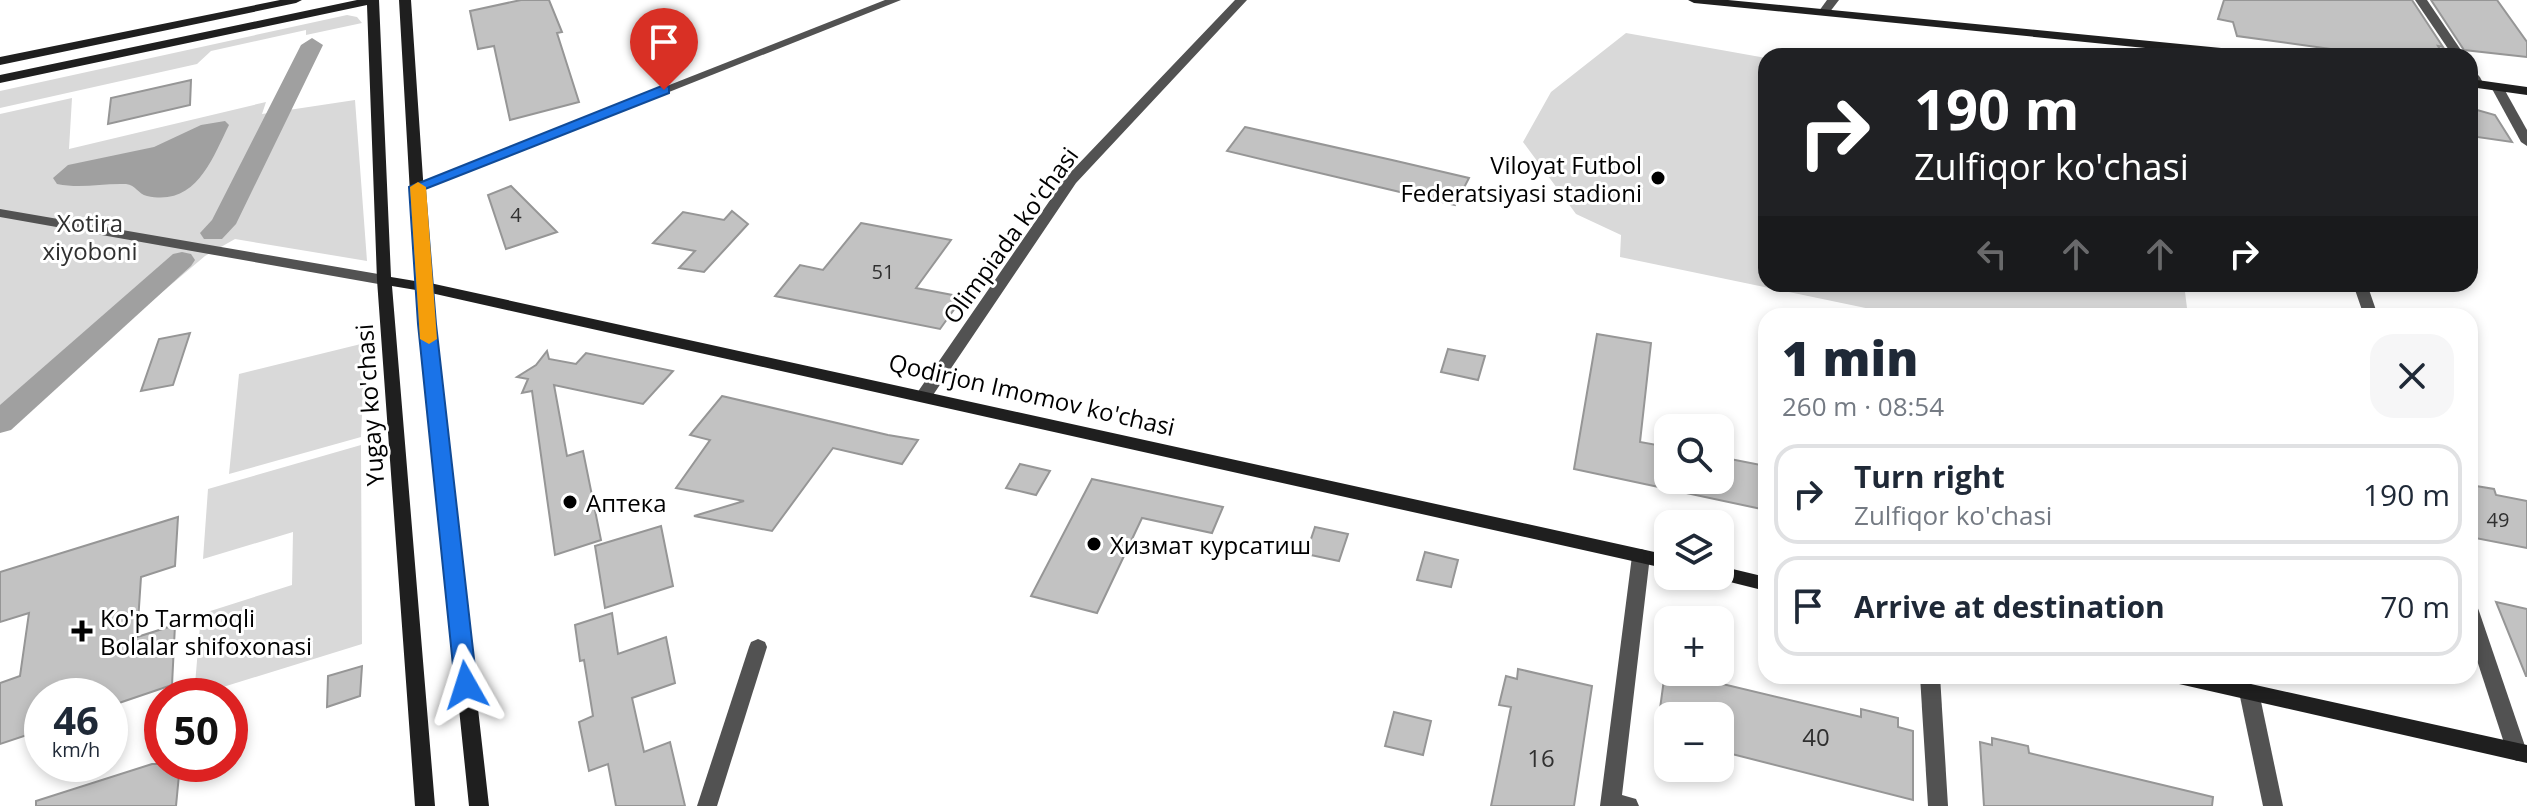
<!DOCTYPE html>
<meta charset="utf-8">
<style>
body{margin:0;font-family:"Open Sans",sans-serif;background:#f6f6f7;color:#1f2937;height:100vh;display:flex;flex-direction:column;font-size:30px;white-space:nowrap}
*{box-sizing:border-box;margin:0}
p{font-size:26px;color:#747a83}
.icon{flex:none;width:44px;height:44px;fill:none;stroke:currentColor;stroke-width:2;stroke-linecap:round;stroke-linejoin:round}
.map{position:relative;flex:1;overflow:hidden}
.side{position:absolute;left:1758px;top:308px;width:720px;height:376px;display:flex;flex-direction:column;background:#fff;border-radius:24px;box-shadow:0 4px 12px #0003}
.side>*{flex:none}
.banner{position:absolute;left:1758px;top:48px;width:720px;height:244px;border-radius:24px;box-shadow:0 4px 12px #0003;background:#202124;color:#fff;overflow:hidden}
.tools{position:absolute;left:1654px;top:414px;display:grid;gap:16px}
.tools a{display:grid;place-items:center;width:80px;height:80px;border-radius:16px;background:#fff;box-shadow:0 4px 12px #0003;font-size:40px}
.speed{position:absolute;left:24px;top:678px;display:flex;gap:16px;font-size:40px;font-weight:700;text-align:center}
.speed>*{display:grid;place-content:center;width:104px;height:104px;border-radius:50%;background:#fff;box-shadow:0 4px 12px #0003;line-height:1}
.speed small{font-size:20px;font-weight:400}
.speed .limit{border:12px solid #d22;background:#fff;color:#111}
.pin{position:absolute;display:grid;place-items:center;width:68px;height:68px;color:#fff;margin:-82px -34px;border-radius:50% 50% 50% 0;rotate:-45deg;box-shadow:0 0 8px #0007}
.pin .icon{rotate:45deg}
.me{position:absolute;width:88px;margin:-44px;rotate:354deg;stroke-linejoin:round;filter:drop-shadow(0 0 6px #0008)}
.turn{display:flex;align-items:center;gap:28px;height:168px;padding:0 24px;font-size:36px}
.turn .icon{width:104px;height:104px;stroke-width:2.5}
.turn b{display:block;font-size:56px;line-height:68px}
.lanes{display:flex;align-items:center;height:76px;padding:0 24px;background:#0003;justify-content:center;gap:40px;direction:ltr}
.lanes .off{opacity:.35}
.round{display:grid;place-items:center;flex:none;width:84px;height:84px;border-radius:24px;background:#f6f6f7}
.head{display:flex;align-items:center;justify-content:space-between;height:136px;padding:0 24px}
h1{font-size:48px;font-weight:800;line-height:60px}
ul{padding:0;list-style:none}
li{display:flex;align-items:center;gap:24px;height:100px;margin:0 16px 12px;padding:0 8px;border:4px solid #e0e1e3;border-radius:24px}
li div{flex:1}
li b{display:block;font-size:30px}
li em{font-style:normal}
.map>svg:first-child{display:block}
.green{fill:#d9d9d9}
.water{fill:#a0a0a0}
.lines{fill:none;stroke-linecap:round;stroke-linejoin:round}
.canal{fill:#a0a0a0;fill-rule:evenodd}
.building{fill:#c2c2c2;stroke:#969696;stroke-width:2}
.street{fill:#525252;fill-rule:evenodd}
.secondary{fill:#1f1f1f;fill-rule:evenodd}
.route{fill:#1a73e8;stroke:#114b97;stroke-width:2}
.slow{fill:#f59e0b}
.poi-dot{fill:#000;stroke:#fff;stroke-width:3}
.labels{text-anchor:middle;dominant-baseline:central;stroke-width:6;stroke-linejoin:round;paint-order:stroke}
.number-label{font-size:20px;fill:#303030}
.poi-label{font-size:24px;fill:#000;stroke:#fff;text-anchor:start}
.park-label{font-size:24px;fill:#303030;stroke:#fff}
.street-label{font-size:24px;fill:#000;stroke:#fff}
.near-number-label{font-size:24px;fill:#303030}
</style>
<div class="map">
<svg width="2527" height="806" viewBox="0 0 2527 806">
<rect width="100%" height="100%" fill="#fff"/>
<!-- green -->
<g class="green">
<polygon points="347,15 357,17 362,23 306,35 306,30 211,51 197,64 0,108 0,91"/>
<polygon points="1626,33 1766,58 1766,284 2184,284 2188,316 1904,316 1620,257 1621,235 1576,214 1523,142 1551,92"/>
<polygon points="72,98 69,149 266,102 262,114 355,100 367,261 235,239 205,256 0,429 0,114"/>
<polygon points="365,343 361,437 229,474 239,374"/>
<polygon points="361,445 362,644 194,696 201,614 292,585 293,532 203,559 208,489"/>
</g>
<!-- water -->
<path class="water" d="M225 121 229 125C212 159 196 207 147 196 138 194 136 185 126 184 102 183 82 189 57 184L53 178 68 165 154 147 201 125Z"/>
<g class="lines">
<!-- canal -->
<g class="canal">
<polygon points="312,38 323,45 236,224 222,239 204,239 200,233 212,220 301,45"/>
<polygon points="182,252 191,254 195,260 191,266 11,430 0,433 0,405 173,254"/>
</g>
</g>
<!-- building -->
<g class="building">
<polygon points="521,0 549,0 562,32 557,33 579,102 510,120 494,46 478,49 470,11"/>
<polygon points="2224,0 2412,0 2443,47 2438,46 2444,56 2381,56 2237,36 2233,22 2218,19"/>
<polygon points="2431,0 2497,0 2527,42 2527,57 2464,50"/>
<polygon points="191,80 190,105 108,124 111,98"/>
<polygon points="2470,108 2495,115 2512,142 2470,136"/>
<polygon points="1245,127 1392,160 1469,178 1455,205 1227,151"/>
<polygon points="511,186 557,232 506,249 488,195"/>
<polygon points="732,211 748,224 704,272 679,268 695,251 653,243 683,212 724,220"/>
<polygon points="861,223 951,240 916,288 963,297 940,329 775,296 800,265 823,270"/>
<polygon points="190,333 173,385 141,391 159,339"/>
<polygon points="1597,334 1651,343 1640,442 1668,447 1668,489 1574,469"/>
<polygon points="1448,349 1485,356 1478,380 1441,372"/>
<polygon points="547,351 549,359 576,364 586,353 673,371 643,404 554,385 567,456 583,451 601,540 555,555 532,391 522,393 528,379 517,377 536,365"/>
<polygon points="722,396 888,435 918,440 902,464 833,448 772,531 694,516 744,501 676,488 710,440 690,435"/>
<polygon points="1720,457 1766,466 1766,510 1672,490 1673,480 1720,480"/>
<polygon points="1020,464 1050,471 1036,495 1006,488"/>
<polygon points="1092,479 1223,507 1212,533 1142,518 1097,613 1031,596"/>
<polygon points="2470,485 2494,489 2496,495 2527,501 2527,548 2470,537"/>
<polygon points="178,517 175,566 141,577 137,637 175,625 172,685 110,706 110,696 42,696 42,730 0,744 0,683 20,676 29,613 0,622 0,572"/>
<polygon points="661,526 673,586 605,608 595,546"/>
<polygon points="1315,527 1348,534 1339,561 1306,554"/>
<polygon points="1425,552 1458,560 1451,587 1417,580"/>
<polygon points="2496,602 2527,609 2527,676 2526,676"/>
<polygon points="612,613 618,654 666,637 675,683 632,698 644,752 670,742 685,806 616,806 608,764 589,771 579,722 593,716 584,660 580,661 575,625"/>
<polygon points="362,666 360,696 327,707 328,676"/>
<polygon points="1518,669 1592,686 1574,806 1491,806 1511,707 1499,705 1506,676 1517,679"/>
<polygon points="1665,672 1712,672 1710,681 1861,717 1861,709 1898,718 1898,727 1913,731 1913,800 1720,751 1720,716 1659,716"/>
<polygon points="1394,712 1431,721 1423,755 1385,746"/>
<polygon points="1992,738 2028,746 2029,753 2213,797 2212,806 1984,806 1980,742 1992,745"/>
<polygon points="152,764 180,764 176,806 36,806 36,801"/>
</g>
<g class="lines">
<!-- street -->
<g class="street">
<polygon points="885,0 901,0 422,190 417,191 410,187"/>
<polygon points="1235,0 1247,0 1076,183 929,401 917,401 915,397 917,393 1066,177"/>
<polygon points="1827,0 1839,0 1829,13 1821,13 1819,11"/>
<polygon points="2415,0 2427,0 2465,56 2453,56"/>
<path d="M2470 69C2476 71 2485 81 2482 87H2474L2470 81Z"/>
<polygon points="2497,83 2503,87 2527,130 2527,146 2521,142 2491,87"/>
<polygon points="0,209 384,275 391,280 384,285 0,217"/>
<polygon points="2353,284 2367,284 2378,316 2364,316"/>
<polygon points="1641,549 1647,551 1650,556 1622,795 1636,799 1639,806 1600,806 1632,556 1635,551"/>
<polygon points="2470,604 2477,606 2479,611 2527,752 2524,758 2517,761 2510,758 2507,752 2470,639"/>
<polygon points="758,639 765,642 767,647 717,806 697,806 749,647 751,642"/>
<polygon points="1920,676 1940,676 1948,806 1928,806"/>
<polygon points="2249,684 2256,686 2259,692 2283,806 2263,806 2239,692 2242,686"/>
</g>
<!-- secondary -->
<g class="secondary">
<polygon points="280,0 302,0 296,3 0,65 0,57"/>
<polygon points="357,0 379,0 391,277 415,281 399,0 411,0 430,283 1668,555 1668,569 431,293 489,806 469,806 416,290 392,286 435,806 415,806 377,280 367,5 0,83 0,75"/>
<polygon points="1688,0 1728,0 2262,52 2268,56 2226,56 1694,3"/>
<polygon points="2470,79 2527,87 2527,95 2470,87"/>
<polygon points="1720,566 1766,577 1766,591 1714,578 1713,576 1720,576"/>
<polygon points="2169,676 2215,676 2527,745 2527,763 2179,684 2172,682"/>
</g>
</g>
<!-- route -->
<polygon class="route" points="664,85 669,87 669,93 425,189 436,324 477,685 474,692 466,695 458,692 455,685 418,324 409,187"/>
<!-- slow -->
<polygon class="slow" points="418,182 426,187 437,339 429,344 420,339 410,187"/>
<!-- markers -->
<g class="poi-dot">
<circle cx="1658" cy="178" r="8"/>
<circle cx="570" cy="502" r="8"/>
<circle cx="1094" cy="544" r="8"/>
<path d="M78 619h8v8h8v8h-8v8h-8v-8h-8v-8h8z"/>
</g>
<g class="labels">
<!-- number labels -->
<g class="number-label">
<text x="516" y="214">4</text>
<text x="883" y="271">51</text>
<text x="2498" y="519">49</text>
</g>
<!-- poi labels -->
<g class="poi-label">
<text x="1642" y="164" text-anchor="end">Viloyat Futbol<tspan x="1642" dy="28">Federatsiyasi stadioni</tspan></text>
<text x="586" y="502">Аптека</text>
<text x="1110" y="544">Хизмат курсатиш</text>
<text x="100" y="617">Ko'p Tarmoqli<tspan x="100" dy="28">Bolalar shifoxonasi</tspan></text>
</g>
<!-- park labels -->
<g class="park-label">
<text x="90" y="222">Xotira<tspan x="90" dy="28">xiyoboni</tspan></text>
</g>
<!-- street labels -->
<g class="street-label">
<text transform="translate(1010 235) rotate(-54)">Olimpiada ko'chasi</text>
<text transform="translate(1032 394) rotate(13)">Qodirjon Imomov ko'chasi</text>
<text transform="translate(369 405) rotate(-94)">Yugay ko'chasi</text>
</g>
<!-- near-number labels -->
<g class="near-number-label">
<text x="1816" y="736">40</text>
<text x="1541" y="757">16</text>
</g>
</g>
</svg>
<div class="tools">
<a><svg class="icon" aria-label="search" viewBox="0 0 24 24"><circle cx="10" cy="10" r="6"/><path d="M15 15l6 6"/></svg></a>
<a><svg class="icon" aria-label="layers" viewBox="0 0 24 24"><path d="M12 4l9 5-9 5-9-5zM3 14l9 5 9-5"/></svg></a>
<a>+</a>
<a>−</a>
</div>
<div class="speed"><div>46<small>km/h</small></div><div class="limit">50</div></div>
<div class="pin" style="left:664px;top:90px;background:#d93025"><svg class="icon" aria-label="arrive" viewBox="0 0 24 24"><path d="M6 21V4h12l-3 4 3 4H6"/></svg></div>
<svg class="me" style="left:466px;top:685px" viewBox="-20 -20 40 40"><path d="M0-17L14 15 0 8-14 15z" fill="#1a73e8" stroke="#fff" stroke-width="4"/></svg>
<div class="banner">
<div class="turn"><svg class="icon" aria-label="right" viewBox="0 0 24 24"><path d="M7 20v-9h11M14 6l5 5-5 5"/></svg><div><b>190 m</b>Zulfiqor ko'chasi</div></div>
<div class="lanes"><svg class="icon off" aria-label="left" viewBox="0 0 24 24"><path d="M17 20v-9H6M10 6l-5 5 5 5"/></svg><svg class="icon off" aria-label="ahead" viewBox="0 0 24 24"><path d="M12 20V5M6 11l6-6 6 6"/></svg><svg class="icon off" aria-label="ahead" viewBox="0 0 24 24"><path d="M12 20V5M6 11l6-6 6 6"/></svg><svg class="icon" aria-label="right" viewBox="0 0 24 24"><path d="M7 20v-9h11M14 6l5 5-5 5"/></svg></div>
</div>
<section class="side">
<div class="head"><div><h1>1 min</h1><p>260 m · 08:54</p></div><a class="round"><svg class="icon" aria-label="close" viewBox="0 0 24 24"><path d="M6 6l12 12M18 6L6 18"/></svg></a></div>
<ul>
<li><svg class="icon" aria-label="right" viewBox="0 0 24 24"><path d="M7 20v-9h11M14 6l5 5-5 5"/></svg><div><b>Turn right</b><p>Zulfiqor ko'chasi</p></div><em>190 m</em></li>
<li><svg class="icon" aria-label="arrive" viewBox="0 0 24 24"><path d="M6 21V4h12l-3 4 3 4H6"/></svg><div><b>Arrive at destination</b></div><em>70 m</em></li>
</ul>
</section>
</div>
